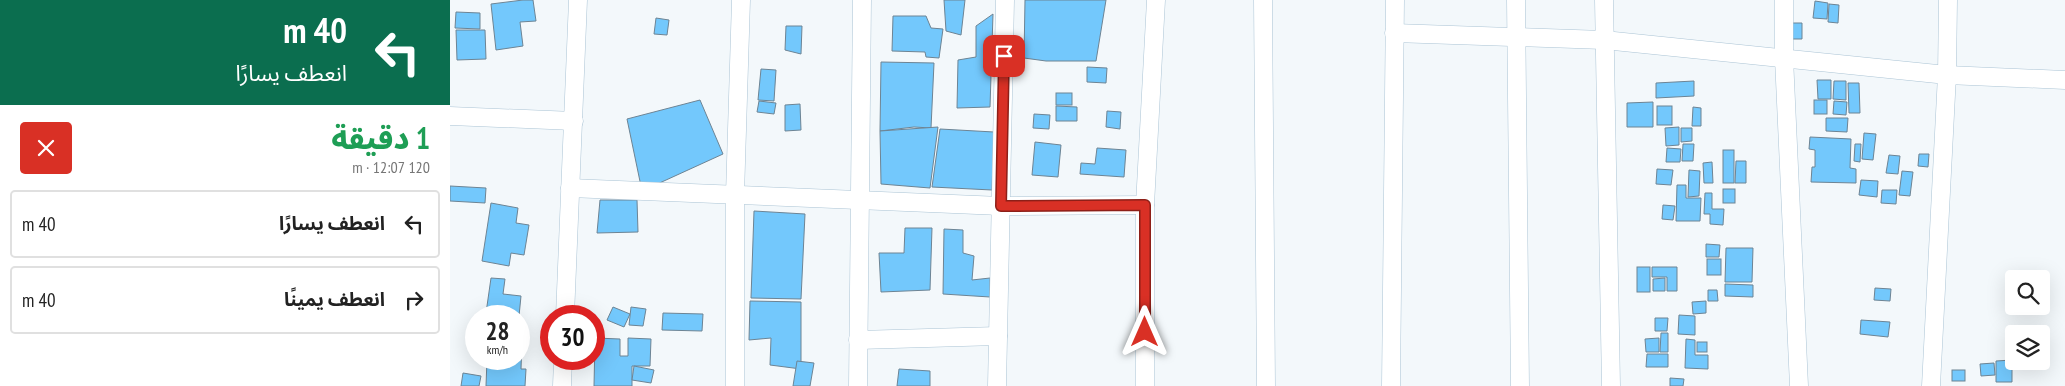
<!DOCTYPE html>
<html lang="ar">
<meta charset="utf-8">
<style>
body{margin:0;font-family:"PT Sans Narrow","Noto Sans Arabic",sans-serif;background:#f2f2f2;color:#222;direction:rtl;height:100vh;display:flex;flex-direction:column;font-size:19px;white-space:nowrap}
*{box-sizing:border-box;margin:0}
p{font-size:16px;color:#767676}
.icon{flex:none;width:28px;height:28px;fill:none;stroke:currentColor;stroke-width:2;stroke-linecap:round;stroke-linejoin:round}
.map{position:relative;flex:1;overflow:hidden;direction:ltr}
.sheet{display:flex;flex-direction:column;background:#fff;width:450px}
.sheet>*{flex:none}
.top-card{background:#0b6e4f;color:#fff;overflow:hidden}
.tools{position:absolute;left:1555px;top:270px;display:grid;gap:10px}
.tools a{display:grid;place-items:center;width:45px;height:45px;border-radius:5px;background:#fff;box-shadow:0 5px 20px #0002;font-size:25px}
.speed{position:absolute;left:15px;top:305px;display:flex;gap:10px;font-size:25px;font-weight:700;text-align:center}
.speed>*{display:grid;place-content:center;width:65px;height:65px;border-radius:50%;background:#fff;box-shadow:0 5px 20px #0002;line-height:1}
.speed small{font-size:12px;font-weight:400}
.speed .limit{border:8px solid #d22;background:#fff;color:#111}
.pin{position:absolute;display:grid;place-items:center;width:42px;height:42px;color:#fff;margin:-21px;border-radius:10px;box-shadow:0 2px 8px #0006}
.me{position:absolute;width:55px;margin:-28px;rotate:0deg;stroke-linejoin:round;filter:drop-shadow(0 0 4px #0008)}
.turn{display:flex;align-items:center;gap:18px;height:105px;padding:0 20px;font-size:22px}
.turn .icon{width:65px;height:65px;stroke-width:2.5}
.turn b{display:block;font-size:35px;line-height:42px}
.round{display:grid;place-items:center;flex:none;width:52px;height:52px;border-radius:5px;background:#f2f2f2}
.overview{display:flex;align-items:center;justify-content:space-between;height:85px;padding:0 20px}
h1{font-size:30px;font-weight:800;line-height:38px;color:#1e9e55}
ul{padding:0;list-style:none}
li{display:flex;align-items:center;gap:15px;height:68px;margin:0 10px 8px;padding:0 10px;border:2px solid #e0e0e0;border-radius:5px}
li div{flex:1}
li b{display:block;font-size:19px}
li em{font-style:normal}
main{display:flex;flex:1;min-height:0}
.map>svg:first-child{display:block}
.building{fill:#73c8fc;stroke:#6d8494}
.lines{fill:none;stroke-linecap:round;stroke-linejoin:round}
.minor-casing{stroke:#abc4d5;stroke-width:19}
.minor{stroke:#fff;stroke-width:18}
.route-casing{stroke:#8d1f18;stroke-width:12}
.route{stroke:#d93025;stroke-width:9}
</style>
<main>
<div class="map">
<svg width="1615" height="386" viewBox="0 0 1615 386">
<rect width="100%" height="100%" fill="#f3f8fb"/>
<!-- building -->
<g class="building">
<polygon points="73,0 83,0 86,21 70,22 73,46 46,50 41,4"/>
<polygon points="494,0 515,0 511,35 496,31"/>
<polygon points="575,0 656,0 646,61 596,61 574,58"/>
<polygon points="1365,1 1378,3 1377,19 1363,18"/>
<polygon points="1379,4 1389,5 1388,23 1378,22"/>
<polygon points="6,12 30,13 30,29 5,28"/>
<polygon points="543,14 540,107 507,108 508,60 526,57 526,26"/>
<polygon points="443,16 476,16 481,28 493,29 489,58 476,57 475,52 442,51"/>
<polygon points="206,18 219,20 217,35 204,34"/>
<polygon points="1339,23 1352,23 1352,39 1338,39"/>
<polygon points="336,26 352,26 351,54 335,50"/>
<polygon points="6,30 35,30 36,59 7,60"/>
<polygon points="431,62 484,63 481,128 464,127 430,131"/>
<polygon points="637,67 657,68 656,83 637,82"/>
<polygon points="311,69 326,70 324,101 308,100"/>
<polygon points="1367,80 1381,80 1381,99 1368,99"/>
<polygon points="1244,81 1244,96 1206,98 1206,83"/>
<polygon points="1384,81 1396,81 1396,100 1383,99"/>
<polygon points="1398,83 1409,83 1410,113 1399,113"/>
<rect x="606" y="93" width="16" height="12"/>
<polygon points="250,100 273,154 192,191 177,119"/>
<rect x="1364" y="100" width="13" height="14"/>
<polygon points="309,101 326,103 324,114 307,112"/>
<polygon points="1384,101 1397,102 1396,115 1383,114"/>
<polygon points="1203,102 1203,127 1177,127 1177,103"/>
<polygon points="350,104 351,130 335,131 335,105"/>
<polygon points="606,106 627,107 627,121 606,121"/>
<rect x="1207" y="106" width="15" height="19"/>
<polygon points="1243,107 1251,108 1251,126 1242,126"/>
<polygon points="657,111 671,112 670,129 656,127"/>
<polygon points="584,114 600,115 599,129 583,128"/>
<polygon points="1376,118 1398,118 1397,132 1376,131"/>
<polygon points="488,127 480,188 431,184 430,131"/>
<polygon points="1229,127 1229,145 1216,146 1215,128"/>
<polygon points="1231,128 1242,128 1242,141 1231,142"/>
<polygon points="490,129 544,132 542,190 482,187"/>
<polygon points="1414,133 1426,134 1423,160 1412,159"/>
<polygon points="1360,137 1401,139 1400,168 1406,169 1406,183 1361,182 1362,167 1365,167 1365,150 1359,149"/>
<polygon points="585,142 611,145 608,177 582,175"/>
<polygon points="1233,144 1244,144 1243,161 1232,161"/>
<polygon points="1405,144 1411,144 1410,162 1404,161"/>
<polygon points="647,148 676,150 674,177 630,174 631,163 645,164"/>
<polygon points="1217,148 1231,149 1230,162 1216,162"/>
<rect x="1273" y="150" width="11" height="33"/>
<polygon points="1469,154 1479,154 1478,167 1468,166"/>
<polygon points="1439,155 1450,156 1448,174 1436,173"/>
<polygon points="1286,161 1296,161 1296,183 1285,183"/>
<polygon points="1262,162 1263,183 1254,183 1253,163"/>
<polygon points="1207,169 1223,170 1221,185 1206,184"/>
<polygon points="1239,170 1250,171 1249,196 1238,197"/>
<polygon points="1452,171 1463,172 1460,196 1449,195"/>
<polygon points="1411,180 1428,181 1427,197 1409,195"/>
<polygon points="1227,185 1236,185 1236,198 1251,198 1250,221 1226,221"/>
<polygon points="0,186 36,188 35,203 0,201"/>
<rect x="1273" y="189" width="12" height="14"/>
<polygon points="1432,190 1447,190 1446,204 1431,203"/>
<polygon points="1255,193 1262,193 1262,209 1274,209 1273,225 1260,224 1260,214 1254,214"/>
<polygon points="150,200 187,200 188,232 147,233"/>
<polygon points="41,203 68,208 66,223 79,225 74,255 61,253 59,266 32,261"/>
<polygon points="1213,205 1225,206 1223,220 1212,219"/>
<polygon points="304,211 355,214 351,299 301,298"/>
<polygon points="455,228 482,228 480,290 431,292 429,253 454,253"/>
<polygon points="494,229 513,230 513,253 524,256 522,280 540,278 540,297 493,294"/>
<polygon points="1256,244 1270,245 1269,257 1256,257"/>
<polygon points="1276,248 1303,248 1302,282 1275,282"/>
<rect x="1257" y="259" width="14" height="16"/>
<rect x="1187" y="267" width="13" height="25"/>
<polygon points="1202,267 1227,267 1227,291 1217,291 1217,277 1202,277"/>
<polygon points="41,278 55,279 53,294 71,296 69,316 36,313"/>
<polygon points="1215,278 1215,291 1203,291 1203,279"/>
<polygon points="1275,284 1303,285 1303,297 1275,296"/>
<polygon points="1425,288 1441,289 1440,301 1424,300"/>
<polygon points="1258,290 1267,290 1268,301 1258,301"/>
<polygon points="300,301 351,302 351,369 320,365 321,338 299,340"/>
<polygon points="1256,301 1256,313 1243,314 1242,302"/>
<polygon points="163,307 180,314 174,327 157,320"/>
<polygon points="181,307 196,309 193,326 179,325"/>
<polygon points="213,313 253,314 252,331 212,330"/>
<polygon points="1229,315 1245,316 1245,335 1228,334"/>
<polygon points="1205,318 1218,318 1217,331 1205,331"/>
<polygon points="1411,320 1440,322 1438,337 1410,334"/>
<polygon points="1211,333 1218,333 1218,352 1210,352"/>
<polygon points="145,338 170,339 170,356 178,356 178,338 201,339 200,366 182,366 182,386 144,386"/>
<polygon points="1209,338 1209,352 1196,352 1195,339"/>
<polygon points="69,339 72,339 71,369 76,369 75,386 36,386 37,359 69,359"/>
<polygon points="1236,339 1245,340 1245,355 1258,355 1258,369 1235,368"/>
<rect x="1247" y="342" width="10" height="10"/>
<polygon points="1197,354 1218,354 1218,367 1196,367"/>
<polygon points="1562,360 1562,382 1546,382 1546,361"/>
<polygon points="347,361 364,363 360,386 343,386"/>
<polygon points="1544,363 1545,375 1531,376 1530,364"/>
<polygon points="184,366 204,370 201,383 182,380"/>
<polygon points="449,369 480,371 480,386 447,386"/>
<rect x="1502" y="370" width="13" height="11"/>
<polygon points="13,373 31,376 29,386 11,386"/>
<polygon points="1220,378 1234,379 1233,386 1220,386"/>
</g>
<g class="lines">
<defs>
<g id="minor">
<polyline points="813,0 816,386"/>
<polyline points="1066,0 1070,386"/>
<polyline points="1154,0 1161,386"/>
<polyline points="1334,0 1334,58 1349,386"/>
<polyline points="944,33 1154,40 1497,75 1615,80"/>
<polyline points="0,116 124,121"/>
<polyline points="120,188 551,206 695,205"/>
<polyline points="115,316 128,0"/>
<polyline points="408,340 548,336"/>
<polyline points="112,386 113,359"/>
<polyline points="285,386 285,195 291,0"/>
<polyline points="408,386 412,0"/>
<polyline points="547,386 555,0"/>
<polyline points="695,386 695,205 706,0"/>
<polyline points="941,386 945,0"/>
<polyline points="1481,386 1497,75 1498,0"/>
</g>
</defs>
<!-- minor casing -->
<use href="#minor" class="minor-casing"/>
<!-- minor -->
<use href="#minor" class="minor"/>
</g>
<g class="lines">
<defs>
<polyline id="route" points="554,56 551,206 695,205 695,332"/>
</defs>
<!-- route casing -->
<use href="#route" class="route-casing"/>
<!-- route -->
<use href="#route" class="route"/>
</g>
</svg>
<div class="tools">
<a><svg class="icon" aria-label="search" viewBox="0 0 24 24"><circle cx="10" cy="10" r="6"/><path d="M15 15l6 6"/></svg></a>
<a><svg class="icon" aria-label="layers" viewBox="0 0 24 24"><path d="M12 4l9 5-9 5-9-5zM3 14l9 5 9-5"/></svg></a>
</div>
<div class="speed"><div>28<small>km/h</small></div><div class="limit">30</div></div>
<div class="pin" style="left:554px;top:56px;background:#d93025"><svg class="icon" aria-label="arrive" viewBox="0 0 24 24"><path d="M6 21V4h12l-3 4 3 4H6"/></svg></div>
<svg class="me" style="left:695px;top:332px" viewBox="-20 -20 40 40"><path d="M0-17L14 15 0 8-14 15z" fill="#d93025" stroke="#fff" stroke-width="4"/></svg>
</div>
<section class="sheet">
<div class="top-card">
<div class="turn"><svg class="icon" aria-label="left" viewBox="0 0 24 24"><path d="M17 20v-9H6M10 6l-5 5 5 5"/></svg><div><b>40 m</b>انعطف يسارًا</div></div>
</div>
<div class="overview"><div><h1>1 دقيقة</h1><p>120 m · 12:07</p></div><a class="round" style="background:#d93025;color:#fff"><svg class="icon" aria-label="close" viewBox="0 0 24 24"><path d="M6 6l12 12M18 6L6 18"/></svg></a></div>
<ul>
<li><svg class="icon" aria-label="left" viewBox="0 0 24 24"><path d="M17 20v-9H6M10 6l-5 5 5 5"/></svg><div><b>انعطف يسارًا</b></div><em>40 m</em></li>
<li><svg class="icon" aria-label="right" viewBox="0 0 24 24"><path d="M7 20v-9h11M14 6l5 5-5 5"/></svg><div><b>انعطف يمينًا</b></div><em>40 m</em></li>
</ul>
</section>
</main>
